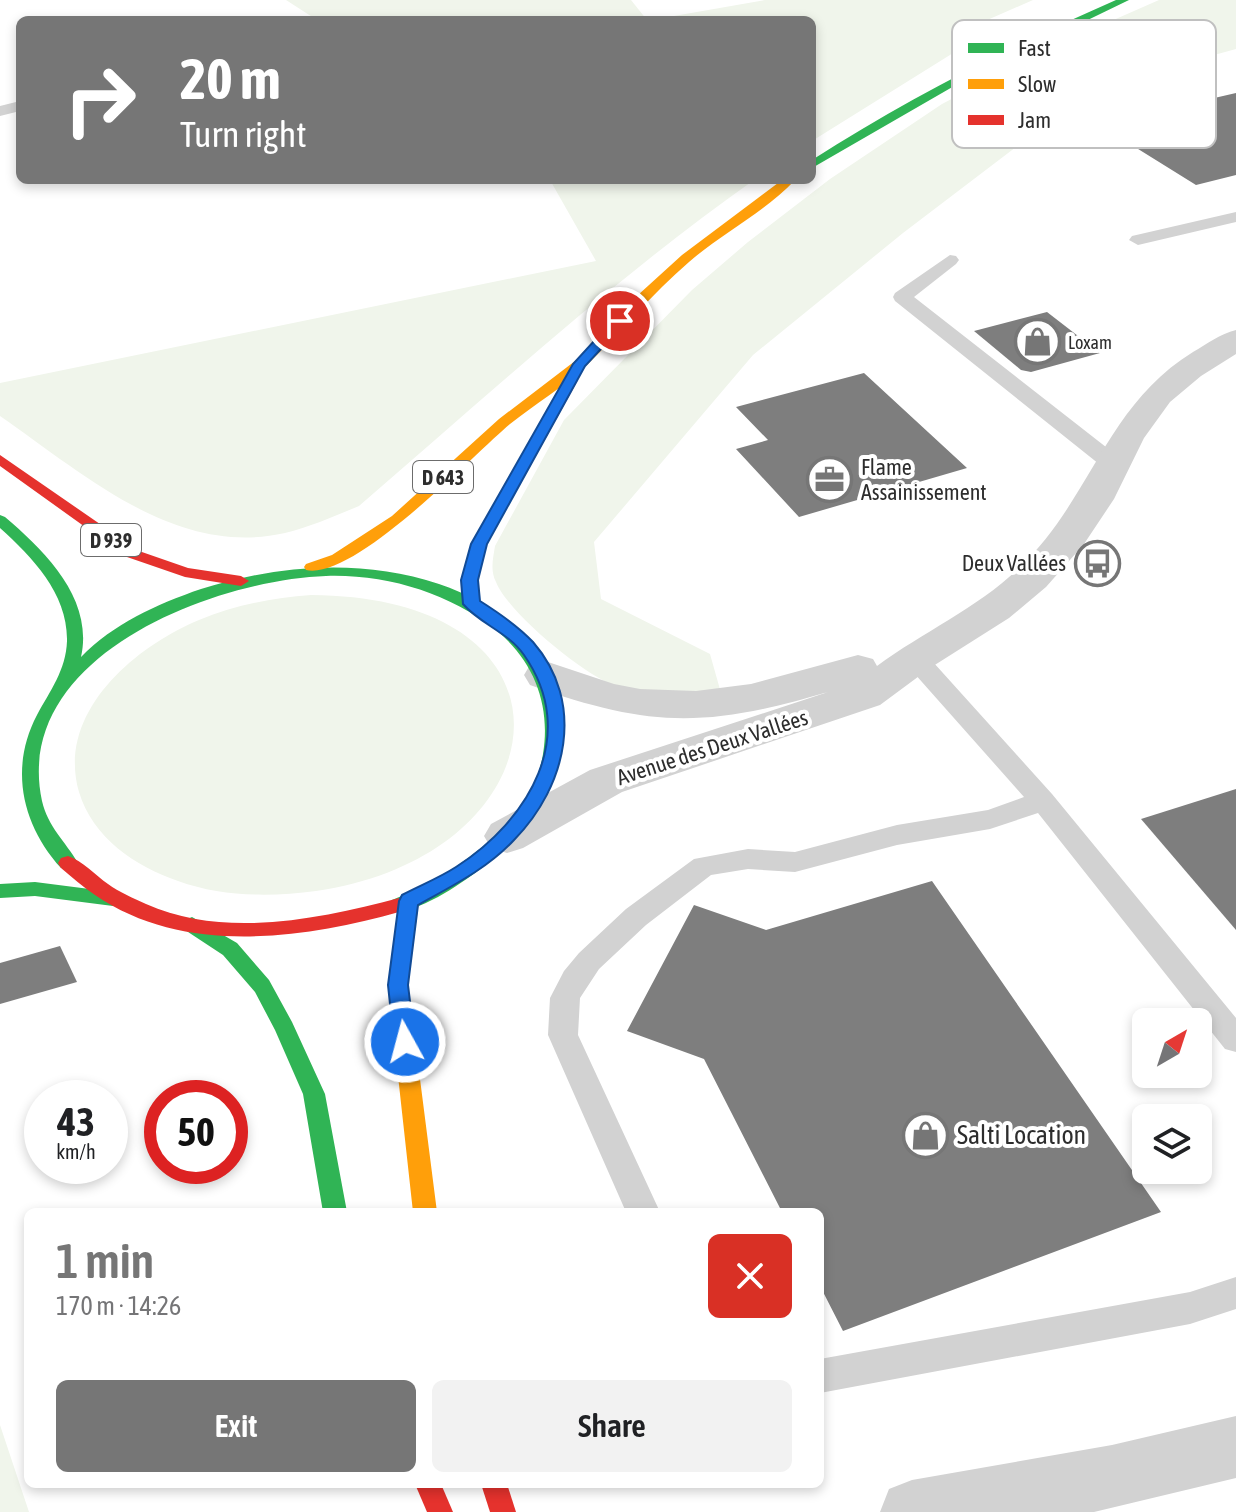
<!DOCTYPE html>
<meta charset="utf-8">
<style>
body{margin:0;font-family:"Asap Condensed",sans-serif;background:#f2f2f2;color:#202124;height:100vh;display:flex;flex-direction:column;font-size:30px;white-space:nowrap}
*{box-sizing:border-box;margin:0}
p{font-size:26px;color:#757577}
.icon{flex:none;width:44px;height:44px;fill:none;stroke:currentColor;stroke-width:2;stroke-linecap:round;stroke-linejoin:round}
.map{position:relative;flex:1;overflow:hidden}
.drawer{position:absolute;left:24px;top:1208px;width:800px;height:280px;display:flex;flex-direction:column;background:#fff;border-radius:12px;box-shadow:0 4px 12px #0003}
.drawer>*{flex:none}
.guide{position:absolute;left:16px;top:16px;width:800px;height:168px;border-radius:12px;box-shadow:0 4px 12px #0003;background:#767676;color:#fff;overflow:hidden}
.needle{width:52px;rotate:39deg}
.fabs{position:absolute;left:1132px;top:1008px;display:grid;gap:16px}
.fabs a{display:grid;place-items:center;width:80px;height:80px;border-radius:12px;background:#fff;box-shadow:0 4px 12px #0003;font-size:40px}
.speed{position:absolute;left:24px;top:1080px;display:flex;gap:16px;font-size:40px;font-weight:700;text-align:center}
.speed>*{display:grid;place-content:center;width:104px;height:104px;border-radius:50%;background:#fff;box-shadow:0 4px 12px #0003;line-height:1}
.speed small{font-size:20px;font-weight:400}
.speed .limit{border:12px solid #d22;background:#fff;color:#111}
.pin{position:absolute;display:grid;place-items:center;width:68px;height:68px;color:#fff;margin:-34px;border:4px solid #fff;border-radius:50%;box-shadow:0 2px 8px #0007}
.me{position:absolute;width:88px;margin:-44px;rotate:353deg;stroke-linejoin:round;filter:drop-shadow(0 0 6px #0008)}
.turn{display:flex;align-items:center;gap:28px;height:168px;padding:0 32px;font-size:36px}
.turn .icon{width:104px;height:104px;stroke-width:2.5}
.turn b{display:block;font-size:56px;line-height:68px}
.round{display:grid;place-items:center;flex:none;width:84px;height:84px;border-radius:12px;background:#f2f2f2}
.summary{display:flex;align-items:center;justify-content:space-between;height:136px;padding:0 32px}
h1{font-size:48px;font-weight:600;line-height:60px;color:#767676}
.primary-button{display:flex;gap:16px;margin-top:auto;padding:16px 32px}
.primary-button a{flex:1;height:92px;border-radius:12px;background:#767676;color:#fff;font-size:32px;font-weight:600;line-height:92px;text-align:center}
.primary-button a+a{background:#f2f2f2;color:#202124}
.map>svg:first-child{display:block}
.green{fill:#f0f5eb}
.building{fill:#7e7e7e}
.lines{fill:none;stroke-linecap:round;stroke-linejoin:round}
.lane{fill:#d2d2d2;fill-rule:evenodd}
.street{fill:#d2d2d2;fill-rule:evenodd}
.fast{fill:#30b455;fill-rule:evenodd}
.slow{fill:#ff9f0a;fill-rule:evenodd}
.jam{fill:#e5322d;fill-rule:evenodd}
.route{fill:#1a73e8;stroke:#114b97;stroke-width:2}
.labels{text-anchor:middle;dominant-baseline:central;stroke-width:8;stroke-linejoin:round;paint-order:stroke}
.far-poi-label{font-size:18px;fill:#2d2d2d;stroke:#fff;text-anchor:start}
.shield{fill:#fff;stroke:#6c6c6c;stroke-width:2}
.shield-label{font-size:20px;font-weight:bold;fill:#2d2d2d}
.poi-label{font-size:22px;fill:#2d2d2d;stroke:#fff;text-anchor:start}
.street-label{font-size:22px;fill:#2d2d2d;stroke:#fff}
.near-poi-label{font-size:26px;fill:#2d2d2d;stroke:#fff;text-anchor:start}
.key{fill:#fff;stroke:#c0c0c0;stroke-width:2}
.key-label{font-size:22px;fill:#2d2d2d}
</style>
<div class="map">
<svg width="1236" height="1512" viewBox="0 0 1236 1512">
<rect width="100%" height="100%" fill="#fff"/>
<!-- green -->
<g class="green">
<polygon points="286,0 631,0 647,20 317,20"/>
<polygon points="765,0 1033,0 985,21 950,55 812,141 812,20 651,20"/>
<path d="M1159 0H1236V49L1134 77 1020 144 903 233 753 355 594 542 601 599 710 654 721 693C686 695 652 699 617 687 584 675 509 614 496 582 490 570 493 559 495 546L564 420 692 290 748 242 830 179 942 104 1043 51Z"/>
<path d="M550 180H754C615 278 488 395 359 506 335 516 310 527 285 533 175 558 83 473 0 416V383L596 261Z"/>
<path d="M311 595C597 597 564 855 316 891 271 897 222 897 178 881 135 866 93 838 79 792 56 713 134 647 199 620 235 605 272 598 311 595Z"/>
<polygon points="0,1425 29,1512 0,1512"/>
</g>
<!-- building -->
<g class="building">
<polygon points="1236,93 1236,175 1196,185 1114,134 1174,120 1158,111"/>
<polygon points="1047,312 1100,353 1031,372 1021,370 974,331"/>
<polygon points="864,373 967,468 799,517 736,449 768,440 736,407"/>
<polygon points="1236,789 1236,930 1141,819"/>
<polygon points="932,881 1161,1212 843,1331 820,1286 820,1212 782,1212 704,1059 627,1031 694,905 766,930"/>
<polygon points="60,946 77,982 0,1004 0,963"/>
</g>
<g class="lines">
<!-- lane -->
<g class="lane">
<polygon points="20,101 20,111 0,116 0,106"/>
<polygon points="1236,212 1236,222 1138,245 1129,240 1132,236"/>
<polygon points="950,255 956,256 959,260 956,264 914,297 1120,458 1123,463 1120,468 1104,468 895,301 893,297 895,293"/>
<polygon points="915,650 924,652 1052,794 1236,1018 1236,1052 1225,1049 1038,813 990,829 897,845 795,872 748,869 711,875 646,925 599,969 580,998 578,1035 660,1212 626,1212 548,1035 550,998 564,971 579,953 626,909 694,859 748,849 795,852 897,825 988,810 1024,797 906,664 903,658 906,652"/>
<polygon points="1236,1277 1236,1309 1190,1324 820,1393 820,1359 1190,1292"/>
</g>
<!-- street -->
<g class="street">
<path d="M1236 330V354L1201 376 1170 402 1144 438 1114 499 1084 544 1046 587 1009 618 930 668 880 705 622 792 523 848 507 853 491 848 484 836 491 824 590 770 828 692C706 728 649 728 530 685L524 675 530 665 545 661 614 684 640 689 696 691 751 684 858 655 873 659 877 666C923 632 976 609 1018 569 1091 501 1105 406 1193 352 1207 344 1220 334 1236 330Z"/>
<polygon points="1236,1416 1236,1478 1094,1512 880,1512 889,1489 912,1480 1112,1445"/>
</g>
<!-- fast -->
<g class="fast">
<path d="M1116 0H1129L968 78 812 168V160C909 98 1011 46 1116 0Z"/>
<path d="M0 515 5 517C45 551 94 599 81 657 113 624 157 604 201 589 277 565 361 558 439 584 586 634 601 773 483 867 465 881 414 917 392 910L389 905 392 900C451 877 533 822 543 754 551 705 534 661 496 630 448 593 387 574 326 576 214 580 11 656 42 801 48 827 65 841 78 863L75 868H61C22 825 9 768 37 715 50 691 66 670 67 641 68 594 33 558 0 528Z"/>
<polygon points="35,882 113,892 120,894 123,899 120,904 113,906 35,896 0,898 0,884"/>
<polygon points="192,917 237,943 269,980 292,1022 325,1094 347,1212 323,1212 303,1094 275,1030 255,992 223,955 185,930 182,925 185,920"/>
</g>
<!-- slow -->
<g class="slow">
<path d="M782 180H795C765 212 722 233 689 262 652 294 621 331 587 365 564 387 535 404 510 424 473 455 354 581 306 570L304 567 306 564 332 555 392 516 499 419 575 361 627 305 682 255Z"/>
<polygon points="409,894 416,896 419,901 408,985 437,1212 413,1212 388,985 399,901 402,896"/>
</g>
<!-- jam -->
<g class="jam">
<polygon points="571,376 578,380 487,544 477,580 480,604 472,609 466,608 461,580 471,544 564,380"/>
<polygon points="0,455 139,551 188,568 241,576 249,581 241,586 185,577 127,557 0,466"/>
<path d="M68 856C83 861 95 875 108 884 119 892 133 898 146 904 224 939 320 919 399 898L406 900 409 905 406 910 399 912C302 939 184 956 95 895 83 887 72 877 61 868L58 863 61 858Z"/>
<polygon points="415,1484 441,1484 453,1512 427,1512"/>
<polygon points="481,1484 507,1484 516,1512 490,1512"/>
</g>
</g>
<!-- route -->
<path class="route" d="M615 318 627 321 585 366 487 544 478 580 480 601C499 613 517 625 533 642 586 703 567 786 514 840 487 869 452 886 418 905L408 985 415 1042 412 1048 405 1051 397 1048 394 1042 388 985 399 901 402 895C419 886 439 878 456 867 529 820 580 735 524 655 508 632 480 624 463 604L461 580 471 544 573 364Z"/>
<!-- icons -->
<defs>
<symbol id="shop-ring" viewBox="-11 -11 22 22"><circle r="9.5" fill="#fff" stroke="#767676" stroke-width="1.5"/><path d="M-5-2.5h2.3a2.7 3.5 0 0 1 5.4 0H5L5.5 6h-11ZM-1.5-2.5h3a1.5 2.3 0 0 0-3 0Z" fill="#767676"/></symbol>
<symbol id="office-ring" viewBox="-11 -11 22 22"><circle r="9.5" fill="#fff" stroke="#767676" stroke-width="1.5"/><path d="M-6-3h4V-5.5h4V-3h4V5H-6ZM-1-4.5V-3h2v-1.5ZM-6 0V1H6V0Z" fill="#767676"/></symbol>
<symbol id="bus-ring" viewBox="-11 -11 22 22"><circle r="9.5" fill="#fff" stroke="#767676" stroke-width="1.5"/><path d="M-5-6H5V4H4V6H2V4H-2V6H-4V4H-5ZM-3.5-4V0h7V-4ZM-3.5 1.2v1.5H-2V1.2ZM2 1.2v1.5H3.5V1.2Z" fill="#767676"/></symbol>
</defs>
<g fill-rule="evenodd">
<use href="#shop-ring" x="1012" y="316" width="51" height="51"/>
<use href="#office-ring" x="804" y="454" width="51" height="51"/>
<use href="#bus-ring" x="1072" y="538" width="51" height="51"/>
<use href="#shop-ring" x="900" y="1110" width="51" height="51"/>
</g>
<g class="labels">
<!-- far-poi labels -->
<g class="far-poi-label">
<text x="1068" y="342">Loxam</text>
</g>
<!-- shield labels -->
<g class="shield">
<rect x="413" y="461" width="60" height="32" rx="6"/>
<rect x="81" y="524" width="60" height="32" rx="6"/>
</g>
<g class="shield-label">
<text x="443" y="477">D 643</text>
<text x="111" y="540">D 939</text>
</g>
<!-- poi labels -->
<g class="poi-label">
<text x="861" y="467">Flame<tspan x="861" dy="25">Assainissement</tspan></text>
<text x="1066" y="563" text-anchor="end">Deux Vallées</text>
</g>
<!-- street labels -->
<g class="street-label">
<text transform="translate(712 747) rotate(-18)">Avenue des Deux Vallées</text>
</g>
<!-- near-poi labels -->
<g class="near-poi-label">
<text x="957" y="1135">Salti Location</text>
</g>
</g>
<!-- legend -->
<rect x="952" y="20" width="264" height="128" rx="12" class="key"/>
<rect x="968" y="43" width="36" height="10" fill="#30b455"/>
<rect x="968" y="79" width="36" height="10" fill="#ff9f0a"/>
<rect x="968" y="115" width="36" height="10" fill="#e5322d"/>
<g class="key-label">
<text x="1018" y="56">Fast</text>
<text x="1018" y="92">Slow</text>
<text x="1018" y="128">Jam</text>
</g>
</svg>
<div class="fabs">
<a><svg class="needle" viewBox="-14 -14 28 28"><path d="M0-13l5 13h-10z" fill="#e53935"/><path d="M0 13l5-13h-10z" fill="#757577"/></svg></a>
<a><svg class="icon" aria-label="layers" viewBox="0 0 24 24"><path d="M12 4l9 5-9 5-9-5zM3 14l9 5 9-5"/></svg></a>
</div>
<div class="speed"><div>43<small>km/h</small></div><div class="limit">50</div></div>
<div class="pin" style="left:620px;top:321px;background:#d93025"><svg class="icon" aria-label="arrive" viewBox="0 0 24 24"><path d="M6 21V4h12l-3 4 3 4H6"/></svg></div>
<svg class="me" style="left:405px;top:1042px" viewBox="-20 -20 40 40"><circle r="17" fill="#1a73e8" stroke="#fff" stroke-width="3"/><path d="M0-11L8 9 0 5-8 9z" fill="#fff"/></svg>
<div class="guide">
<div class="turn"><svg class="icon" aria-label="right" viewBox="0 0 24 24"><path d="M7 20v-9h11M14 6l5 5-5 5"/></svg><div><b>20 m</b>Turn right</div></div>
</div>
<section class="drawer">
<div class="summary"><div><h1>1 min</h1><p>170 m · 14:26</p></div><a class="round" style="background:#d93025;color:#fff"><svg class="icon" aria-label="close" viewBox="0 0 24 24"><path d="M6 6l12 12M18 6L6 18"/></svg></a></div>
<div class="primary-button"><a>Exit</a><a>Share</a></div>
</section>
</div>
